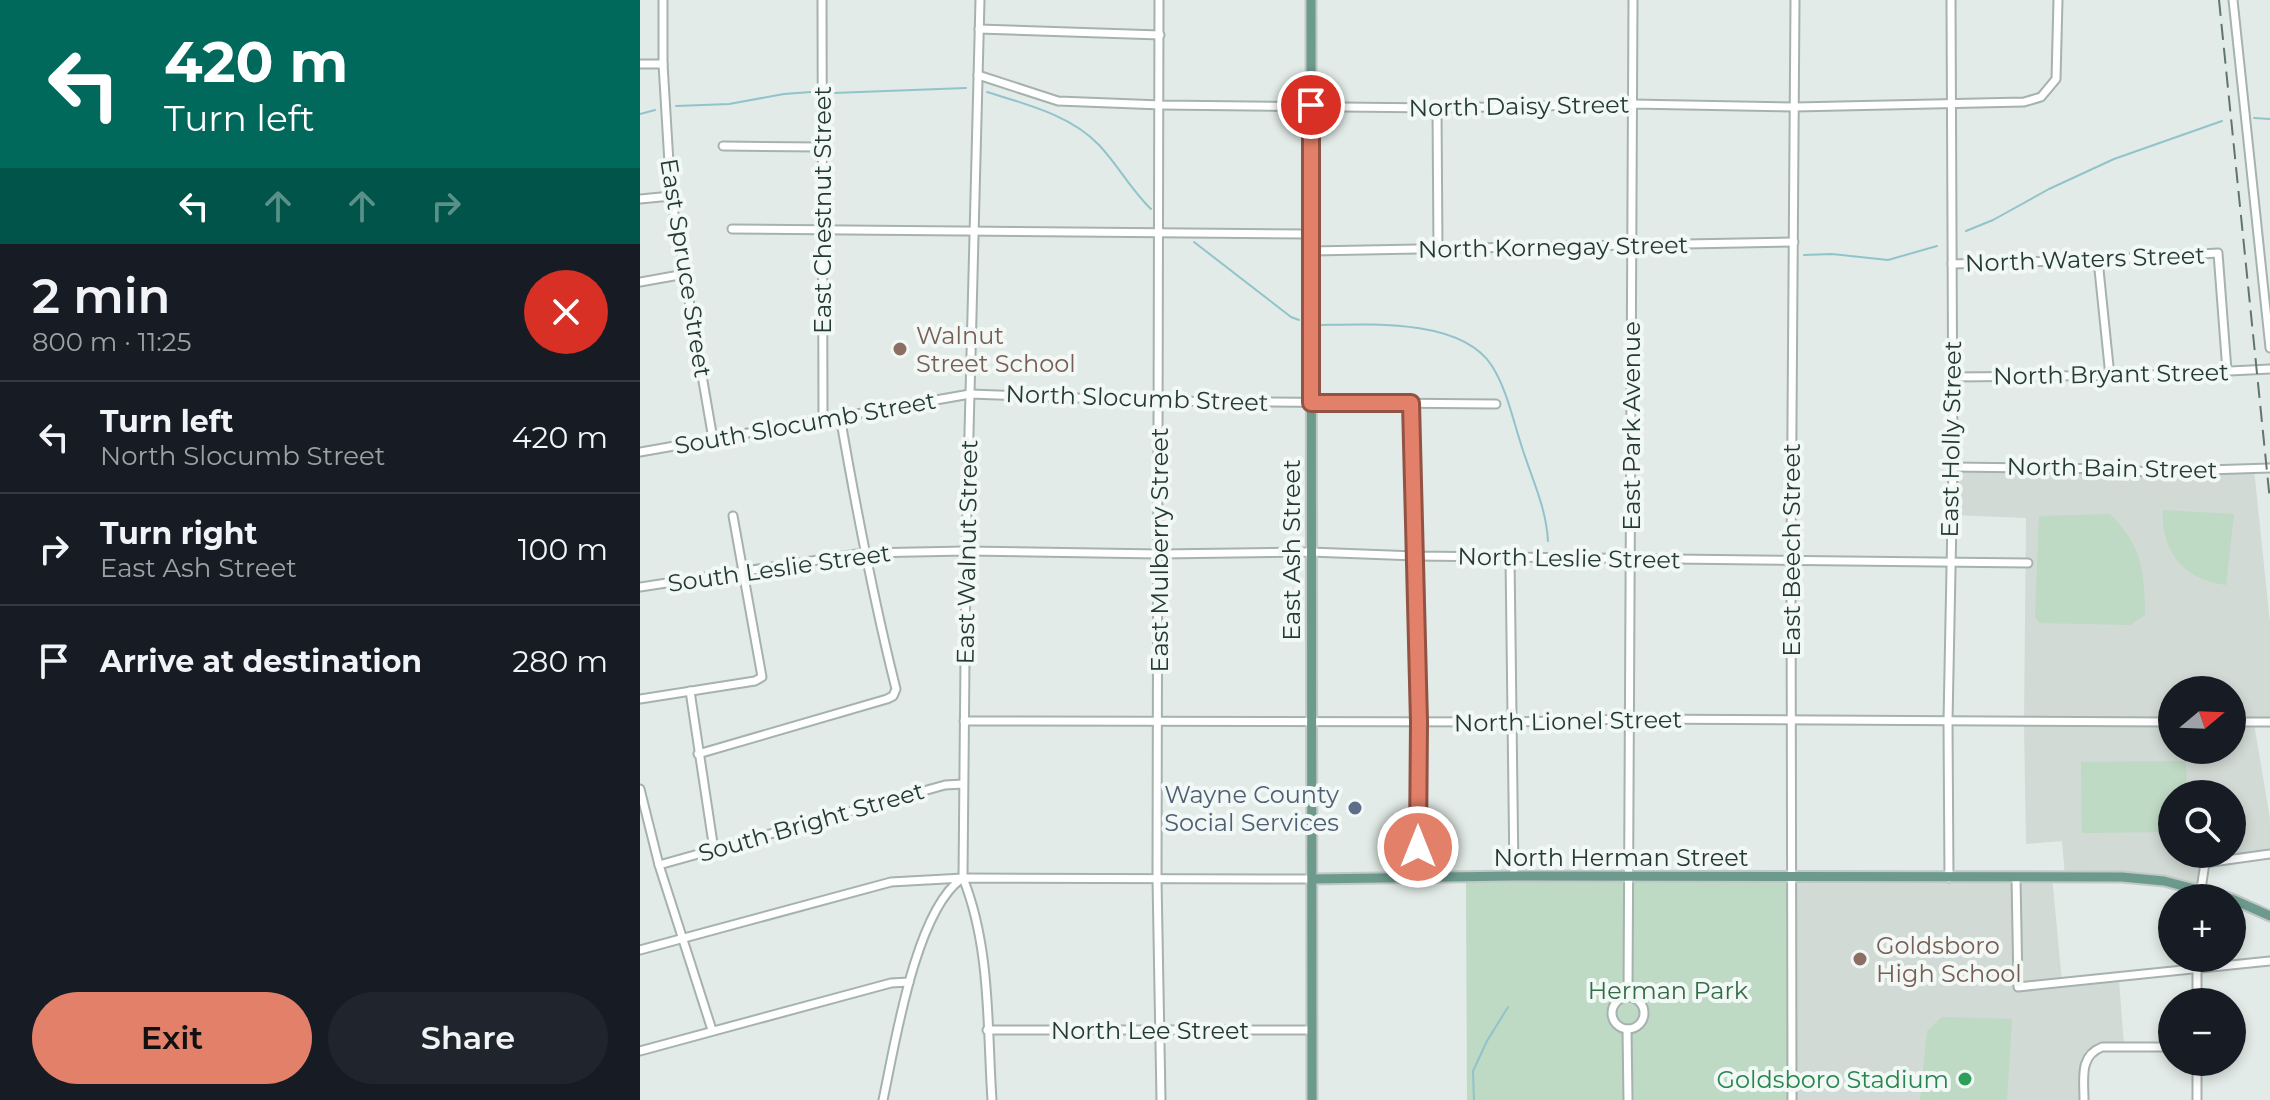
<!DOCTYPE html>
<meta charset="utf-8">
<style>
body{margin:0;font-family:Montserrat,sans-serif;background:#20242c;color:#f1f3f6;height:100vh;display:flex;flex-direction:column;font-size:30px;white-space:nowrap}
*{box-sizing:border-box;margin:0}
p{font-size:26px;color:#9ea1a6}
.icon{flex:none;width:44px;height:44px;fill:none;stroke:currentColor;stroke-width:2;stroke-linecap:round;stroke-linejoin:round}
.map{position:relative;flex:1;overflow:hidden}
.details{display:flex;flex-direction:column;background:#171b24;width:640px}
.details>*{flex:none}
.banner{background:#00695c;color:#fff;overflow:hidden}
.needle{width:52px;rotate:71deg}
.tools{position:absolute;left:1518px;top:676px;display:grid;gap:16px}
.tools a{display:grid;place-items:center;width:88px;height:88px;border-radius:50%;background:#171b24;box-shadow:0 4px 12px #0003;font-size:40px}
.pin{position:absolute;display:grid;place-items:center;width:68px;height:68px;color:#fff;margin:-34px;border:4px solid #fff;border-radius:50%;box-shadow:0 2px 8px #0007}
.me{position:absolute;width:88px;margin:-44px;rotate:0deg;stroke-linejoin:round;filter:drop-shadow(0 0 6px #0008)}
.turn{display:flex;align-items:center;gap:28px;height:168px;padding:0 32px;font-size:36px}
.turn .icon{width:104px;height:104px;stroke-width:2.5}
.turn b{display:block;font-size:56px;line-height:68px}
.lanes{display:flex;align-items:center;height:76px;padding:0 32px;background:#0003;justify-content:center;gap:40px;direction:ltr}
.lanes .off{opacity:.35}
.round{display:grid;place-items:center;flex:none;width:84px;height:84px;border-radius:42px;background:#20242c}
.overview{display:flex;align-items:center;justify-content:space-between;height:136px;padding:0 32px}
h1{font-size:48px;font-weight:600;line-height:60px}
.cta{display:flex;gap:16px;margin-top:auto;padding:16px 32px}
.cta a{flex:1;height:92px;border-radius:48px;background:#e28069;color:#111;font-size:32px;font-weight:600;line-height:92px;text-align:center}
.cta a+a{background:#20242c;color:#f1f3f6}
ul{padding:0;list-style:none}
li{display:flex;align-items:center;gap:24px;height:112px;padding:0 32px;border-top:2px solid #363941}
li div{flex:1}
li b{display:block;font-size:30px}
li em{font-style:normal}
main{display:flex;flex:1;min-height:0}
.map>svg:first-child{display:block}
.built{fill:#d1dad5;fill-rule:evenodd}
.green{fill:#bed9c4}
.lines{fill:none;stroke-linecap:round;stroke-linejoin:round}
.stream{stroke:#91c4ca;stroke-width:2}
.minor-casing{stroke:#a5b2ad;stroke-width:11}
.major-casing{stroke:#c2c8c6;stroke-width:13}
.minor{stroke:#fff;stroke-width:7}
.major{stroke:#6c9b8d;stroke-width:9}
.rail{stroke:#5f756e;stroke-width:2;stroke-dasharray:16 8;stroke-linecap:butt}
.route-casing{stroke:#935344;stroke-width:20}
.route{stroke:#e28069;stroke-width:14}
.education-dot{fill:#8d6e63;stroke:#f2f8f5;stroke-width:3}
.service-dot{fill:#5c6f8a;stroke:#f2f8f5;stroke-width:3}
.leisure-dot{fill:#2e9e5b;stroke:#f2f8f5;stroke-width:3}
.labels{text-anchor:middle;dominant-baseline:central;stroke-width:8;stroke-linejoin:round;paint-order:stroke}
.street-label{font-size:24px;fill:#243a33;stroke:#f2f8f5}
.education-label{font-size:24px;fill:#785e54;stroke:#f2f8f5;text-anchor:start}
.service-label{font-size:24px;fill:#4e5e75;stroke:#f2f8f5;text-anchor:end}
.park-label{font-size:24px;fill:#336c46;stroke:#f2f8f5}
.leisure-label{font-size:24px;fill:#27864d;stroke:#f2f8f5;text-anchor:end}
</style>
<main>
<section class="details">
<div class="banner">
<div class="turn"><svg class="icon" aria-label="left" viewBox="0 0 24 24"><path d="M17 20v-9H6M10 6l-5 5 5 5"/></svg><div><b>420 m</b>Turn left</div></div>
<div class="lanes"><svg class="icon" aria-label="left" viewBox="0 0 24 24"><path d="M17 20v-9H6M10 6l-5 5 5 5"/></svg><svg class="icon off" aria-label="ahead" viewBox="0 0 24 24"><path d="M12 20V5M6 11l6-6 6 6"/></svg><svg class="icon off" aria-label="ahead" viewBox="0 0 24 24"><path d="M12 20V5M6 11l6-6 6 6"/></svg><svg class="icon off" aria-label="right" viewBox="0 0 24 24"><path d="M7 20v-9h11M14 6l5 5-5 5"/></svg></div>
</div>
<div class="overview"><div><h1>2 min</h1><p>800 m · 11:25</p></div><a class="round" style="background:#d93025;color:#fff"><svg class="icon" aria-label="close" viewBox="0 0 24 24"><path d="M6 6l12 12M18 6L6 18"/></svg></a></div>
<ul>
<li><svg class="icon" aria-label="left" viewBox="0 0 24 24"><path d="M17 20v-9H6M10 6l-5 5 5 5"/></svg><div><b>Turn left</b><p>North Slocumb Street</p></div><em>420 m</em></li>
<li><svg class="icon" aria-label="right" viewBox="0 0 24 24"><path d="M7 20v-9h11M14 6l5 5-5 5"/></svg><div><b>Turn right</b><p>East Ash Street</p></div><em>100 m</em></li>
<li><svg class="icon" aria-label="arrive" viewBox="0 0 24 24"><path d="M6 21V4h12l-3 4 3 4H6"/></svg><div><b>Arrive at destination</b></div><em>280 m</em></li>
</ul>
<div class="cta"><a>Exit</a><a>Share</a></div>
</section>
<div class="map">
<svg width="1630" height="1100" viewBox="0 0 1630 1100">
<rect width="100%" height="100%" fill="#e2ebe7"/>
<!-- built -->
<g class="built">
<path d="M1313 467 1614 469 1630 623V722L1614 723 1630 819V854L1565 863 1561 889 1524 881 1425 877 1422 841 1386 844 1384 722 1386 518 1311 515ZM1532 690H1592V750H1532ZM1532 794H1592V854H1532Z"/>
<polygon points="1412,876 1422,982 1479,979 1484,1047 1462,1047 1445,1060 1444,1100 1152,1100 1151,877"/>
</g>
<!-- green -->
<g class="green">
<path d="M1523 510 1594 514 1586 585C1544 580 1521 552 1523 510Z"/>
<path d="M1470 514C1503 547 1504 571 1505 615L1490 625 1400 623 1395 617 1399 516Z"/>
<polygon points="1546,761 1547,794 1532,794 1532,832 1442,833 1441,762"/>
<polygon points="1151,877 1152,1100 827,1100 826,882"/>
<polygon points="1302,1017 1372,1019 1367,1100 1280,1100 1287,1031"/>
</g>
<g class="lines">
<!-- stream -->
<g class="stream">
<path d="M347 92C385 104 431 115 459 145 478 165 491 190 511 209"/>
<polyline points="193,93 326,88"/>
<polyline points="36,106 89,104 144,94 171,92"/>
<polyline points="0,114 15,110"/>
<polyline points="1614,118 1630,119"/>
<polyline points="1326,231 1353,220 1409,189 1474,159 1582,121"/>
<polyline points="554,242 651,317 659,320"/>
<polyline points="1164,255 1192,254 1248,260 1297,246"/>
<path d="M681 325C731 324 822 319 852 366 866 388 872 416 880 441 890 475 906 505 908 541"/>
<polyline points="834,1100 833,1071 847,1041 868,1007"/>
</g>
<defs>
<g id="minor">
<polyline points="23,0 23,64 31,196 73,439"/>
<polyline points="182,0 183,419"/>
<path d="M340 0 326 551 323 878C351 948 347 1026 352 1100"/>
<polyline points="519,0 517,879 521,1100"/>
<polyline points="1593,0 1630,348"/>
<polyline points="339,29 520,35"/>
<polyline points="0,64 23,64"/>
<polyline points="338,75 418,101 521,105 797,108 992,104 1155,107 1384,102 1401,97 1416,79 1418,0"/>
<polyline points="797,108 798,250"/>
<polyline points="83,146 181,147"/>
<polyline points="0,199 31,196"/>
<polyline points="92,229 671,234"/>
<polyline points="671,251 1154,242"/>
<polyline points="1458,260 1470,376"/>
<polyline points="1312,264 1458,260 1578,253 1587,371"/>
<polyline points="0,282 45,274"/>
<polyline points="1313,377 1510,375 1630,369"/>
<polyline points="771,403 779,722 778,878"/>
<polyline points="0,452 330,394 519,401 856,404"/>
<polyline points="1313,467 1487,469 1504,472 1630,468"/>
<polyline points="870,556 874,876"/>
<polyline points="0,587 224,553 326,551 520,554 670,552 776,556 1388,563"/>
<polyline points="50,691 74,850"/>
<polyline points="0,699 115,681 122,677 93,516"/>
<polyline points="324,721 873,722 990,719 1532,722"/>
<polyline points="1592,722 1630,722"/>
<path d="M58 754 247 699 253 696 256 689C233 598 216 508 200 416"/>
<polyline points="0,789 19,865 72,1030"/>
<polyline points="19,865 305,785 323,784"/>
<polyline points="1376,877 1378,987 1630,961"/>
<polyline points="1309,878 1308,722 1313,467 1311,0"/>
<polyline points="1561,889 1565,863 1630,854"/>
<polyline points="0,950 251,882 323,878 673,879"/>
<polyline points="1557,968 1557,1002"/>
<polyline points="988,996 993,0"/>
<circle cx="988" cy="1013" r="16"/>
<polyline points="987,1029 988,1100"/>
<polyline points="347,1030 672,1030"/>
<polyline points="0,1051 251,983 269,982"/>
<path d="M243 1100C255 1044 275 913 321 879"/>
<polyline points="1152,1100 1151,560 1155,0"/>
<path d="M1444 1100C1444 1078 1439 1056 1462 1047H1532"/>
<polyline points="1557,1100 1557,1062"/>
</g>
<g id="major">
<polyline points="671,0 672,1100"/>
<polyline points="673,879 874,876 1482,877 1524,881 1589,898"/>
<polyline points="1592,899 1630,916"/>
</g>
</defs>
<!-- minor casing -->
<use href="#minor" class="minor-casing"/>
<!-- major casing -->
<use href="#major" class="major-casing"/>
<!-- minor -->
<use href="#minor" class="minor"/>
<!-- major -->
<use href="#major" class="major"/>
<!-- rail -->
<polyline class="rail" points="1579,0 1630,501"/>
</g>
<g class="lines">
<defs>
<polyline id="route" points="671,105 671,403 771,403 779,722 778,847"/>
</defs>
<!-- route casing -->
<use href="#route" class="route-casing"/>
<!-- route -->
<use href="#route" class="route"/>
</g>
<!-- markers -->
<g class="education-dot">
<circle cx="260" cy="349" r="8"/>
<circle cx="1220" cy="959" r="8"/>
</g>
<circle class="service-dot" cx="715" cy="808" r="8"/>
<circle class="leisure-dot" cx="1325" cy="1079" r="8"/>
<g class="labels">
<!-- street labels -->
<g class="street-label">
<text transform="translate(879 106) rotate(-1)">North Daisy Street</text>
<text transform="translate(182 210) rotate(-90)">East Chestnut Street</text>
<text transform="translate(913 247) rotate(-1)">North Kornegay Street</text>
<text transform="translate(1445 259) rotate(-2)">North Waters Street</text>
<text transform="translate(46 268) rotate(81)">East Spruce Street</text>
<text transform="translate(1471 374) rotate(-1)">North Bryant Street</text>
<text transform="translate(497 398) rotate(2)">North Slocumb Street</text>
<text transform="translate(165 423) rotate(-10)">South Slocumb Street</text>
<text transform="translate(991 426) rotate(-90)">East Park Avenue</text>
<text transform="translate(1311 439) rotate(-89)">East Holly Street</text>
<text transform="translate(1472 468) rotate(1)">North Bain Street</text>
<text transform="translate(519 550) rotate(-90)">East Mulberry Street</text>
<text transform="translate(651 550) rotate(-90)">East Ash Street</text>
<text transform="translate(1151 550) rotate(-90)">East Beech Street</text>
<text transform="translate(327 552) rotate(-89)">East Walnut Street</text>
<text transform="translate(929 558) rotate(1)">North Leslie Street</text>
<text transform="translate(139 568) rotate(-8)">South Leslie Street</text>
<text transform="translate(928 721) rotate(-1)">North Lionel Street</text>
<text transform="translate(171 822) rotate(-16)">South Bright Street</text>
<text x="981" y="857">North Herman Street</text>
<text x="510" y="1030">North Lee Street</text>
</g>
<!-- education labels -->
<g class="education-label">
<text x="276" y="335">Walnut<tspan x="276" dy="28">Street School</tspan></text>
<text x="1236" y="945">Goldsboro<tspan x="1236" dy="28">High School</tspan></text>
</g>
<!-- service labels -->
<g class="service-label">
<text x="699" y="794">Wayne County<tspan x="699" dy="28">Social Services</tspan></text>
</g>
<!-- park labels -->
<g class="park-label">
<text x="1028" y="990">Herman Park</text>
</g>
<!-- leisure labels -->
<g class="leisure-label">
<text x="1309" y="1079">Goldsboro Stadium</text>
</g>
</g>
</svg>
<div class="tools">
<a><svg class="needle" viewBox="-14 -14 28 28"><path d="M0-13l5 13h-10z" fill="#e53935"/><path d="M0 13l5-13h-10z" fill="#9ea1a6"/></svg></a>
<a><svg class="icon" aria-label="search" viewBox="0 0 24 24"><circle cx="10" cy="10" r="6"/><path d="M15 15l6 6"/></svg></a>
<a>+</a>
<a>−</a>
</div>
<div class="pin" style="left:671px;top:105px;background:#d93025"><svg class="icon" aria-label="arrive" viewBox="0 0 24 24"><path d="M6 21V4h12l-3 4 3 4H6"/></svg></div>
<svg class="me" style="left:778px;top:847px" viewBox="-20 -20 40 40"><circle r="17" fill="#e28069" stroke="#fff" stroke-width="3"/><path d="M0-11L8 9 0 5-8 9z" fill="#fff"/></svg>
</div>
</main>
